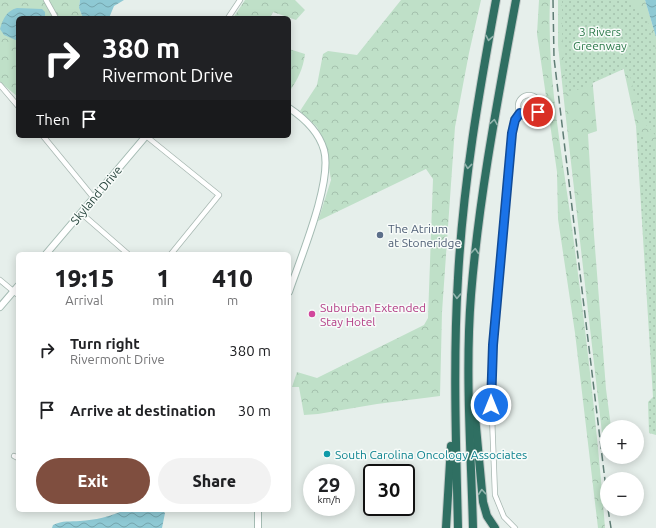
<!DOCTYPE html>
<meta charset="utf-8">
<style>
body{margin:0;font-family:Ubuntu,sans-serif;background:#f2f2f2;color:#202124;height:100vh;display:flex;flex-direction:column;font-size:15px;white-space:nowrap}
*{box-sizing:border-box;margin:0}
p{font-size:13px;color:#757577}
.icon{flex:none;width:22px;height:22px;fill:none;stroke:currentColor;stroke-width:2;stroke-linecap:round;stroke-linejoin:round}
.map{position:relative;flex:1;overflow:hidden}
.side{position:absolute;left:16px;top:252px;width:275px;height:260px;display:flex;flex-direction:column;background:#fff;border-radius:6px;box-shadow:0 2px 10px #0003}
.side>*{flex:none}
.banner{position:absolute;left:16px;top:16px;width:275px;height:122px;border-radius:6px;box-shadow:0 2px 10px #0003;background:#202124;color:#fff;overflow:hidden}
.buttons{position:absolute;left:600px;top:420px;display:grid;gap:8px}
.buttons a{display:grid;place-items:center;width:44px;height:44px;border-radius:50%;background:#fff;box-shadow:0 2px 10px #0003;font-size:20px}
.speed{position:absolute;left:303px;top:464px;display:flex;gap:8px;font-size:20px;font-weight:700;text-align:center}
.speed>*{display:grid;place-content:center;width:52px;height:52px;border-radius:50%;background:#fff;box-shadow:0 2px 10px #0003;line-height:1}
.speed small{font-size:10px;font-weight:400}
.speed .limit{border:2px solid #111;border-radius:6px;background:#fff;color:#111}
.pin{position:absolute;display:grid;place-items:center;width:34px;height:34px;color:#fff;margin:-17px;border:2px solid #fff;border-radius:50%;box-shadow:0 1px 4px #0007}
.me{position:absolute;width:44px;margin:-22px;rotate:0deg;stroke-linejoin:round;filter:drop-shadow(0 0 3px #0008)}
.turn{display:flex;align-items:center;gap:14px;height:84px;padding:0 20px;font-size:18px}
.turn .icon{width:52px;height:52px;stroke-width:2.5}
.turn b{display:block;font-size:28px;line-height:34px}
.then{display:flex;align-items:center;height:38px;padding:0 20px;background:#0003;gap:8px;font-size:15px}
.eta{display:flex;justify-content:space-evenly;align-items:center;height:68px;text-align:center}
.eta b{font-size:24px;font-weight:800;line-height:28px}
.cta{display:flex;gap:8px;margin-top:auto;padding:8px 20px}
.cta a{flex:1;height:46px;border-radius:24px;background:#7f4e3f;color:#fff;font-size:16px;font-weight:800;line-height:46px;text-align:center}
.cta a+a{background:#f2f2f2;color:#202124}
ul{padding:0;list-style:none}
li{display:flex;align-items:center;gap:12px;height:60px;padding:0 20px}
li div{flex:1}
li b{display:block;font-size:15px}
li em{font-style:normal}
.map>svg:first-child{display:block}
.forest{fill:url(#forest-crowns)}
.park{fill:url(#park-dots)}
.water{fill:url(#water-waves)}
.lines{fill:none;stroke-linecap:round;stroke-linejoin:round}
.street-casing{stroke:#a8b8b2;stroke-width:6}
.secondary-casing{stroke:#a4bbb3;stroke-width:8}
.highway-casing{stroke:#c2cac8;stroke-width:10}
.street{stroke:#fff;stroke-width:4.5}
.secondary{stroke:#fff;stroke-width:6}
.highway{stroke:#2f6f62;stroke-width:8}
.rail{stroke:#5f7d75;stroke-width:1.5;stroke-dasharray:8 4;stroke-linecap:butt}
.oneway{stroke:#93b5ae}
.route-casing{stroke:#114b97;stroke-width:10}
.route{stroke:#1a73e8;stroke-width:7}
.service-dot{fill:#5c6f8a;stroke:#f7fbf9;stroke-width:1.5}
.hotel-dot{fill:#d1479c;stroke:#f7fbf9;stroke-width:1.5}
.culture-dot{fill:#0f9aa8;stroke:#f7fbf9;stroke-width:1.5}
.labels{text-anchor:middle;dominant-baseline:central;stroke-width:3;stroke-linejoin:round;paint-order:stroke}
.park-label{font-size:12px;fill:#2d7a4b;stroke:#f7fbf9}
.street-label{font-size:12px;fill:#24423a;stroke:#f7fbf9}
.service-label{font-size:12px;fill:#4e5e75;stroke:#f7fbf9;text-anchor:start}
.hotel-label{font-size:12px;fill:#b23c85;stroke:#f7fbf9;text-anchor:start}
.culture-label{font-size:12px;fill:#0d838f;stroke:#f7fbf9;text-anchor:start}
</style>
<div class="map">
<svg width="656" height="528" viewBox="0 0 656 528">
<defs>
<pattern id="forest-crowns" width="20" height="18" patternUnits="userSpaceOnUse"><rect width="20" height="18" fill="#bfe0c8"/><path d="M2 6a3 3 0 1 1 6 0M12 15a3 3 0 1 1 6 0" fill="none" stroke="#a4c1ad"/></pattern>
<pattern id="park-dots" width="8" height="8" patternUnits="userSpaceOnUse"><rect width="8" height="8" fill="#bfe0c8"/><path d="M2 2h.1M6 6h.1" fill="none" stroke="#a4c1ad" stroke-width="1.8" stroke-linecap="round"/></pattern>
<pattern id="water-waves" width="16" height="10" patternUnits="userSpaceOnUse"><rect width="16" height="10" fill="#8ec9d4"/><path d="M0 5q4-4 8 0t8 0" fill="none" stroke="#74a5ad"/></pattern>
</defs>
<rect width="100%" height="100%" fill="#e6efeb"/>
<!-- forest -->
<g class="forest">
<polygon points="0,0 80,0 79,8 83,18 18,18 18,97 0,82"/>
<polygon points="245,0 295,0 305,10 296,20 273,12 270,18 233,18"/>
<polygon points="401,0 481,0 469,53 455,127 442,312 440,396 377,404 318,414 304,415 299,387 292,387 297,372 317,378 424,325 428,318 433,179 426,169 318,221 331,180 325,144 317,127 300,111 317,85 323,54 328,51 357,55"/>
<path d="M539 0H550C547 72 560 142 570 213 584 317 597 423 605 528H598L575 333 558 219 557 172 537 34Z"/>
<polygon points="558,0 588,0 592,76 597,131 588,134 594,235 606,389 611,427 607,427 607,433 602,433 565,110 558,45"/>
<polygon points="619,0 645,0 656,37 656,197 655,176 636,126 623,66"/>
<path d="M289 49 305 54C303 69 298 79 289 92Z"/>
</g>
<!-- park -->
<g class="park">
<polygon points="562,0 630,0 646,16 656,50 656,136 640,118 628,67 566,95 562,31"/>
<polygon points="636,126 656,146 656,435 649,433 648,402 653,397"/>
</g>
<!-- water -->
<g class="water">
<polygon points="80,0 124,0 114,6 109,18 83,18 79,8"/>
<polygon points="645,0 656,0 656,37"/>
<path d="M17 8 42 9 45 12V18H18V41L4 35 0 29C3 19 6 11 17 8Z"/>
<path d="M124 510H162L165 513 162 528H52L53 525C63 520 70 522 80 521 95 520 110 517 124 510Z"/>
</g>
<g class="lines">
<defs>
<g id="street">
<polyline points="46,0 56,18"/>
<polyline points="228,18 240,0"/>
<polyline points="0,85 18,106"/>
<circle cx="529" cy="106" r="11"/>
<polyline points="43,136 93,197"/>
<polyline points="146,136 219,195 171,254"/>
<polyline points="81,213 128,254"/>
<polyline points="0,280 18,295"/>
<polyline points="14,456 18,458"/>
<polyline points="515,528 504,517 495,495 491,390 506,183 512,133 515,120 520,113"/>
</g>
<g id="secondary">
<path d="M289 108C304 118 319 132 324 150 333 181 300 259 289 292"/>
<polyline points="46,254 146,136"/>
<polyline points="0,307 18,286"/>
<polyline points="258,528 258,510"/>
</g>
<g id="highway">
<polyline points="475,416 483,502 487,516 495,528"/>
<polyline points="446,528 451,446"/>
<path d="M458 528C456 444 453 361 458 278 463 184 479 92 496 0"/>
<path d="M473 528C471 451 465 372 471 295 479 196 498 98 516 0"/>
</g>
</defs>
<!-- street casing -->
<use href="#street" class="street-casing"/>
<!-- secondary casing -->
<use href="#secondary" class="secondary-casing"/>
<!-- highway casing -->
<use href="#highway" class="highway-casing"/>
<!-- street -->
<use href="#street" class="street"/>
<!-- secondary -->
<use href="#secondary" class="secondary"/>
<!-- highway -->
<use href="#highway" class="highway"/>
<!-- rail -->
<g class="rail">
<polyline points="553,0 554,58 607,497"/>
<polyline points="608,509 611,528"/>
</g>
</g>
<!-- one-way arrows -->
<defs><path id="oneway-chevron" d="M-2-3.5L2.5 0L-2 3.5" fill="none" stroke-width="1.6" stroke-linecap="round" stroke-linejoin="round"/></defs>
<g class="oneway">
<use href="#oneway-chevron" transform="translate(489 38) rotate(101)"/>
<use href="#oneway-chevron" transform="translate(494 122) rotate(-81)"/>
<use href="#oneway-chevron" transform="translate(468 166) rotate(96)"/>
<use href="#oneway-chevron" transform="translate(475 251) rotate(-85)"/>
<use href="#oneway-chevron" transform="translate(457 296) rotate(92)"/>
<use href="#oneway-chevron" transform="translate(482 492) rotate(-95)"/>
</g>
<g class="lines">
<defs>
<polyline id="route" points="491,405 493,345 512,133 515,120 520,113 529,117 538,112"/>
</defs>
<!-- route casing -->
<use href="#route" class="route-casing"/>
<!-- route -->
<use href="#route" class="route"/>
</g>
<!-- markers -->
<circle class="service-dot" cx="380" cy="235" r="4"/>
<circle class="hotel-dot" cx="312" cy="314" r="4"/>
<circle class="culture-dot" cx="327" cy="454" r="4"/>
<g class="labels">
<!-- park labels -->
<g class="park-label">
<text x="600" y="31">3 Rivers<tspan x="600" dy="14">Greenway</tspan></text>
</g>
<!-- street labels -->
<g class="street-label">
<text transform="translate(96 195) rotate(-50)">Skyland Drive</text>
</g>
<!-- service labels -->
<g class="service-label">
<text x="388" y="228">The Atrium<tspan x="388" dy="14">at Stoneridge</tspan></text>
</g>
<!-- hotel labels -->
<g class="hotel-label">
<text x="320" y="307">Suburban Extended<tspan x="320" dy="14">Stay Hotel</tspan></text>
</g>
<!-- culture labels -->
<g class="culture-label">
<text x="335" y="454">South Carolina Oncology Associates</text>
</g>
</g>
</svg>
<div class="buttons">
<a>+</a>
<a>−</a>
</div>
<div class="speed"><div>29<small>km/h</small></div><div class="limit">30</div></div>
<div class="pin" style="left:538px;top:112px;background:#d93025"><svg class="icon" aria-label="arrive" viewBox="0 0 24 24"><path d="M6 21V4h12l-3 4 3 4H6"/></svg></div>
<svg class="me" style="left:491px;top:405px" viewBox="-20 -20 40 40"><circle r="17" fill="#1a73e8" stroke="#fff" stroke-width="3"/><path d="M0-11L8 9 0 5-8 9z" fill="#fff"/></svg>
<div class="banner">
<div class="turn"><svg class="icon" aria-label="right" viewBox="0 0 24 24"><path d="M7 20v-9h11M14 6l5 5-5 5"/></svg><div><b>380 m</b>Rivermont Drive</div></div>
<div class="then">Then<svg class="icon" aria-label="arrive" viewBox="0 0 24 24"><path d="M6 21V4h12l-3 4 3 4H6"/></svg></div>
</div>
<section class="side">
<div class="eta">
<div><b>19:15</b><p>Arrival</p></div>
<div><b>1</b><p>min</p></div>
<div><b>410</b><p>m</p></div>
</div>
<ul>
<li><svg class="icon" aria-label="right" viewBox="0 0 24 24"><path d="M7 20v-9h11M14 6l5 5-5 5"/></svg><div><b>Turn right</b><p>Rivermont Drive</p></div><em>380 m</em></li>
<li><svg class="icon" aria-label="arrive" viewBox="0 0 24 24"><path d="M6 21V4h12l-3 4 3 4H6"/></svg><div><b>Arrive at destination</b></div><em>30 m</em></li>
</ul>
<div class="cta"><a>Exit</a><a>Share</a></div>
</section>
</div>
